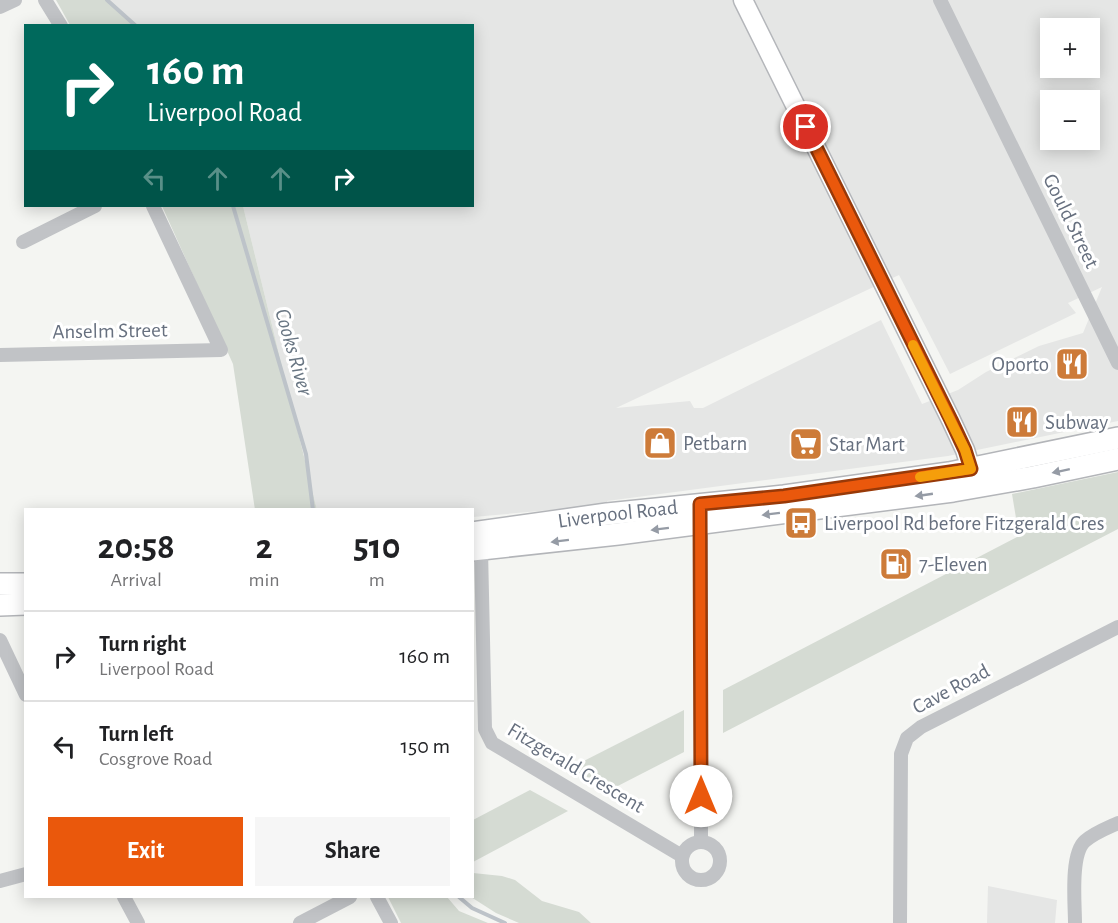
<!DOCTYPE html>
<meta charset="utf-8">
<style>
body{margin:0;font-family:"Alegreya Sans",sans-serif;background:#f6f6f6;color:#202124;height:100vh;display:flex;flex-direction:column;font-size:22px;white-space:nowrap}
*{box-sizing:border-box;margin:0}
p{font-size:20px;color:#757577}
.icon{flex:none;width:33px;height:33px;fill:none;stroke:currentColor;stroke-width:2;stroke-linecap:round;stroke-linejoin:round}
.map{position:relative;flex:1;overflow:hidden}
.side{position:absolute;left:24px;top:508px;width:450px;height:390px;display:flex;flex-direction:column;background:#fff;border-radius:0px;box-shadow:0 3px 15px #0003}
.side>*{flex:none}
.hud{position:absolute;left:24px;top:24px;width:450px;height:183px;border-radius:0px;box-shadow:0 3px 15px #0003;background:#00695c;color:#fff;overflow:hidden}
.fabs{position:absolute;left:1040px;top:18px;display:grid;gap:12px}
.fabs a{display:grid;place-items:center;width:60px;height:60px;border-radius:0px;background:#fff;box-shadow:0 3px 15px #0003;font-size:30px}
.pin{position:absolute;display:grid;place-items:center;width:51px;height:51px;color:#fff;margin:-26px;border:3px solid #fff;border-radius:50%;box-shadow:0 2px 6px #0007}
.me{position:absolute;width:66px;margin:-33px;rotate:0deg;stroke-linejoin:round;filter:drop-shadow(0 0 4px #0008)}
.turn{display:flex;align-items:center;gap:21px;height:126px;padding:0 24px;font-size:27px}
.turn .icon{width:78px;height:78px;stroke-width:2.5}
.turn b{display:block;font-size:42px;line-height:51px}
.lanes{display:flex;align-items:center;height:57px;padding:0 24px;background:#0003;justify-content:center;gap:30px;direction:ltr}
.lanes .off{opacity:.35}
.eta{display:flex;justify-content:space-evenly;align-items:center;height:102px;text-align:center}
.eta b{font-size:36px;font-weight:600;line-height:42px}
.primary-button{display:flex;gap:12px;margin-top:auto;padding:12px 24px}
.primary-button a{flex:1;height:69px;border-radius:0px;background:#ea580c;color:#fff;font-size:24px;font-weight:600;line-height:69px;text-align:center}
.primary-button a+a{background:#f6f6f6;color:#202124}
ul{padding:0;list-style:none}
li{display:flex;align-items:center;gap:18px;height:90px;padding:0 24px;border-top:2px solid #e0e0e0}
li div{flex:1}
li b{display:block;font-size:22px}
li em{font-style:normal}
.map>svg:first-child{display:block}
.built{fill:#e5e6e5;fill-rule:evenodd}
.green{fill:#d5dbd3}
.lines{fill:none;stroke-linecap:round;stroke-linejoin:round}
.stream{stroke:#bdc3c9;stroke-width:4}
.major-casing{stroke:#b4b6ba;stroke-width:21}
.highway-casing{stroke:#b3b5b9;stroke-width:24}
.minor{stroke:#c1c3c6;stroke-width:14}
.major{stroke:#fff;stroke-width:18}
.highway{stroke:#fff;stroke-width:21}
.oneway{fill:#959ba5}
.route-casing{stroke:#983908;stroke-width:15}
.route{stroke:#ea580c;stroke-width:10}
.slow{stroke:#f59e0b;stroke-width:10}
.labels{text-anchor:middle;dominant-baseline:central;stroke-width:6;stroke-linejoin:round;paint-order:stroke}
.street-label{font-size:21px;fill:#67707f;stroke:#fff}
.poi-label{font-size:21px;fill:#67707f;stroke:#fff;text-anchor:start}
.water-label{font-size:22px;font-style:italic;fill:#697683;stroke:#fff}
</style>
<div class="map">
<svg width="1118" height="923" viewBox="0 0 1118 923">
<rect width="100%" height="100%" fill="#f4f5f2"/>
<!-- built -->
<g class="built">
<path d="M107 0H1118V421L948 456 607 501V505L473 517 472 510H317L243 206H472V26L138 25ZM1050 28H1089V68H1050ZM1050 100H1089V140H1050ZM899 275 950 374 1076 313 1068 303 1102 287 1083 333 1039 346 986 372 958 390 922 404 881 320 703 408H694L690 401 616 408Z"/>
<polygon points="988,886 1057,900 1055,923 987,923"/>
</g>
<!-- green -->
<g class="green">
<polygon points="56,0 106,0 138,25 70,25"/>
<polygon points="162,206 243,206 317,510 255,510 233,364"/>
<polygon points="1118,472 1118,529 723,733 723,690 1019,536 1012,494"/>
<polygon points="684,710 684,752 610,790 570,768"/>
<polygon points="530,790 568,811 473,862 473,820"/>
<polygon points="473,873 502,876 515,880 542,901 579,912 591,923 519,923 496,913 471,897 472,897"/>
<polygon points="388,897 447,897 459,911 488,923 401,923"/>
</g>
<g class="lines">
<!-- stream -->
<g class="stream">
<polyline points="107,0 136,26"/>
<polyline points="233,206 306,454 313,510"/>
<polyline points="459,897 472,908 505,923"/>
</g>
<defs>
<polyline id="major" points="743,0 951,420 965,450 975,482"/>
<g id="highway">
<path id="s1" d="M472 533 607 514 784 496 949 473 1118 438"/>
<polyline points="472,550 618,534 953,491 1033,477 1118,459"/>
<polyline points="0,584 26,584"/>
<polyline points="0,605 26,604"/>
</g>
</defs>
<!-- major casing -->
<use href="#major" class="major-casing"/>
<!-- highway casing -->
<use href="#highway" class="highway-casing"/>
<!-- minor -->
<g class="minor">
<polyline points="45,0 61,26"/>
<polyline points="940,0 1118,363"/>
<polyline points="0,7 15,0"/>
<polyline points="23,242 95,206"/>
<polyline points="0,355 221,350 153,206"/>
<polyline points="701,517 701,842"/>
<polyline points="481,550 485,729 492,743 682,856"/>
<polyline points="0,640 26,695"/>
<circle cx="701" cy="861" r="19"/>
<polyline points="0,881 26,874"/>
<polyline points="124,897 138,923"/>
<polyline points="377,897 391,923"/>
<polyline points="300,923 350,897"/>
<polyline points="900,923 901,754 907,738 921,727 1118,627"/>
<path d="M1075 923C1075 904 1070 854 1085 841 1094 833 1107 828 1118 823"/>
</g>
<!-- major -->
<use href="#major" class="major"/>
<!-- highway -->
<use href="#highway" class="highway"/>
</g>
<!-- one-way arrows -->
<defs><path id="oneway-solid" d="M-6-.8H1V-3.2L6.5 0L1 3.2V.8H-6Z" transform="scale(1.5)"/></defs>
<g class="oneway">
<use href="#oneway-solid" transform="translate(1061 471) rotate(168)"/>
<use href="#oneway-solid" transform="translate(924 495) rotate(172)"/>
<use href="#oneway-solid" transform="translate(771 514) rotate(173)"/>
<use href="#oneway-solid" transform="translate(660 529) rotate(173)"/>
<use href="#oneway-solid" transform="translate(560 541) rotate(173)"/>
</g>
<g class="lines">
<defs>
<polyline id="route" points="701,796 700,504 784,496 971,469 965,450 951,420 806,127"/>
</defs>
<!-- route casing -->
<use href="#route" class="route-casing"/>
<!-- route -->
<use href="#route" class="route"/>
<!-- slow -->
<polyline class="slow" points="913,345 965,450 971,469 920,477"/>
</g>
<!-- icons -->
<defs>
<symbol id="restaurant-square" viewBox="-11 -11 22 22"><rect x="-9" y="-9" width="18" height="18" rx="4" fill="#cd7b39" stroke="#fff"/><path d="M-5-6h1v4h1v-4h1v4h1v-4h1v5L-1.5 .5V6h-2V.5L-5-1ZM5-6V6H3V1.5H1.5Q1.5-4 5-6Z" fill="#fff"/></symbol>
<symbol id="shop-square" viewBox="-11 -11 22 22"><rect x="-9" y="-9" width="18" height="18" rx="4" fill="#cd7b39" stroke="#fff"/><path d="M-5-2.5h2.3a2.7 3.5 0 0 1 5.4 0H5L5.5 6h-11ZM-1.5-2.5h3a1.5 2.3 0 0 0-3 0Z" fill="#fff"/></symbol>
<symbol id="supermarket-square" viewBox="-11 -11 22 22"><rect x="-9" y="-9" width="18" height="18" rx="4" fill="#cd7b39" stroke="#fff"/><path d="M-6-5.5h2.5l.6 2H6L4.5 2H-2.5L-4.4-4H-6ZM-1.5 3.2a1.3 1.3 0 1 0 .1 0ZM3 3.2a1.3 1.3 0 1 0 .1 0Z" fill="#fff"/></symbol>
<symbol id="bus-square" viewBox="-11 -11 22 22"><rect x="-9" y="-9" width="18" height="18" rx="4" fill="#cd7b39" stroke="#fff"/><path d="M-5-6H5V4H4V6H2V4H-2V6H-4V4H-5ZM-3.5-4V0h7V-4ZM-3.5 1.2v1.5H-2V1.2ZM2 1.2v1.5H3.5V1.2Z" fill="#fff"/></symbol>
<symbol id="fuel-square" viewBox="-11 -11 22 22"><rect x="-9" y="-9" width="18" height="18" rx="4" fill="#cd7b39" stroke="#fff"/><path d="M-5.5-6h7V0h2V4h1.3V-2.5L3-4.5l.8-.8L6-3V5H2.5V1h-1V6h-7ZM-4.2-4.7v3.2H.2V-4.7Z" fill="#fff"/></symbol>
</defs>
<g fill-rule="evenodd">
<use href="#restaurant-square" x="1053" y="345" width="38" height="38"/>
<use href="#restaurant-square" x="1003" y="403" width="38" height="38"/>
<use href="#shop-square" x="641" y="424" width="38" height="38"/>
<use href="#supermarket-square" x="787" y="425" width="38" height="38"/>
<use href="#bus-square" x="782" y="504" width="38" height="38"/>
<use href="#fuel-square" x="877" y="545" width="38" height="38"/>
</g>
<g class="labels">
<!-- street labels -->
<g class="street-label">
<text transform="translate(1071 221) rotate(64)">Gould Street</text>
<text transform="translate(110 331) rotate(-1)">Anselm Street</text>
<text stroke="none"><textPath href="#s1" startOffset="147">Liverpool Road</textPath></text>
<text transform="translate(951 689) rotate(-28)">Cave Road</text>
<text transform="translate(576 768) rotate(31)">Fitzgerald Crescent</text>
</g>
<!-- poi labels -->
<g class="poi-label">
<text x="1049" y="364" text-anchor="end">Oporto</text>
<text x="1045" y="422">Subway</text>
<text x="683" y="443">Petbarn</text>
<text x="829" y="444">Star Mart</text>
<text x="824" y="523">Liverpool Rd before Fitzgerald Cres</text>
<text x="919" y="564">7-Eleven</text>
</g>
<!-- water labels -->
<g class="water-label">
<text transform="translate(294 352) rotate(74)">Cooks River</text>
</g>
</g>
</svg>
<div class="fabs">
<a>+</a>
<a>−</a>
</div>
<div class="pin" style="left:806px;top:127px;background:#d93025"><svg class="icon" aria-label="arrive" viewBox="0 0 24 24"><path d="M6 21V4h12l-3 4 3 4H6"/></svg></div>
<svg class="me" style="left:701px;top:796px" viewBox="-20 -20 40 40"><circle r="19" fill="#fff"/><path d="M0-13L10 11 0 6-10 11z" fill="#ea580c"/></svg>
<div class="hud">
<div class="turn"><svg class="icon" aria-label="right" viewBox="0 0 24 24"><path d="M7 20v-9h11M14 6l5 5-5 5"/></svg><div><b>160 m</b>Liverpool Road</div></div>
<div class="lanes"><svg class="icon off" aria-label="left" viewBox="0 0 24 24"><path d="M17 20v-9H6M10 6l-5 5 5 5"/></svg><svg class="icon off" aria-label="ahead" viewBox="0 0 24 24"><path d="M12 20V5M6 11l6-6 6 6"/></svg><svg class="icon off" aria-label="ahead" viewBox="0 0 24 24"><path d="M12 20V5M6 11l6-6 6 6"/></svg><svg class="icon" aria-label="right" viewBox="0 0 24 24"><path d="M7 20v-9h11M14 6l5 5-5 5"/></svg></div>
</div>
<section class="side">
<div class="eta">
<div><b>20:58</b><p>Arrival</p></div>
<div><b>2</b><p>min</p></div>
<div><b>510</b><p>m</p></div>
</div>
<ul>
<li><svg class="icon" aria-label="right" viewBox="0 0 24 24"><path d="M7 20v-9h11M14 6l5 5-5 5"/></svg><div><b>Turn right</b><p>Liverpool Road</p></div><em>160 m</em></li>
<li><svg class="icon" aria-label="left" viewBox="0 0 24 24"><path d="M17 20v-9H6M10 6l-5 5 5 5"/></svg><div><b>Turn left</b><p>Cosgrove Road</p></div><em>150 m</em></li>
</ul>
<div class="primary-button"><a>Exit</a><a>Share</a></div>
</section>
</div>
